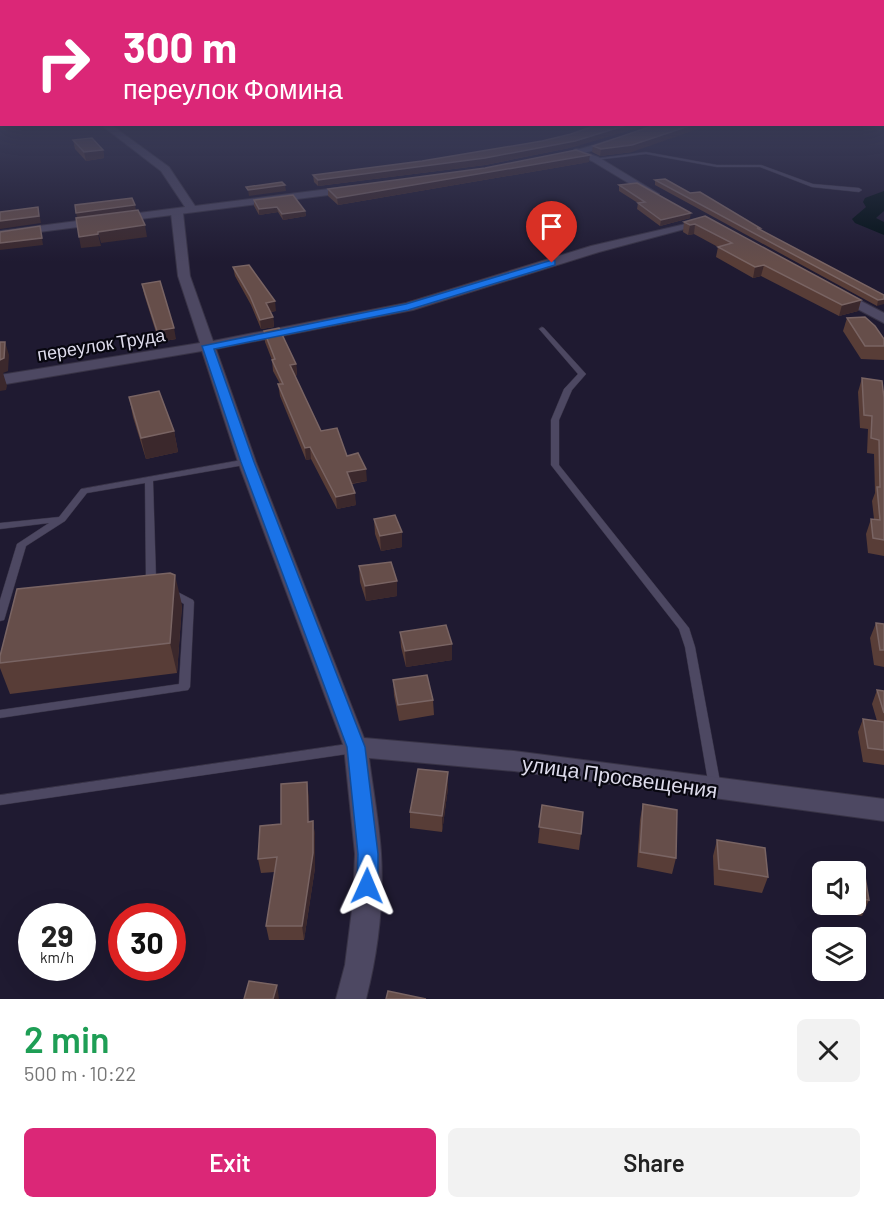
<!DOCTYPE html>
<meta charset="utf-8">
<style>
body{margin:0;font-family:Barlow,sans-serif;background:#f2f2f2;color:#222;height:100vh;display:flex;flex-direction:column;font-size:22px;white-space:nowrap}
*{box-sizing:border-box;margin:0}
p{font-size:20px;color:#767676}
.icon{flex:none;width:33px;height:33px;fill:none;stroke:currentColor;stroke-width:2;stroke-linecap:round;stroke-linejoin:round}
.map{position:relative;height:999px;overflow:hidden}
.drawer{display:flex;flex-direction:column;background:#fff;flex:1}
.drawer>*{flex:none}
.banner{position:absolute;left:0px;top:0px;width:885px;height:126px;box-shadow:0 6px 24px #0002;background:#db2777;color:#fff;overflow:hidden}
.fabs{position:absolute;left:812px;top:861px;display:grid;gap:12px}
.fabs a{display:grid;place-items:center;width:54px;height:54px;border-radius:9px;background:#fff;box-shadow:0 6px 24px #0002;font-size:30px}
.speed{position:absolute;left:18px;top:903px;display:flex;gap:12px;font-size:30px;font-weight:700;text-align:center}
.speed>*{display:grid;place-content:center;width:78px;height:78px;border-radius:50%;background:#fff;box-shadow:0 6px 24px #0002;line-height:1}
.speed small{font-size:15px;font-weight:400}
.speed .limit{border:9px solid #d22;background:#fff;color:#111}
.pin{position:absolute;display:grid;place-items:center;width:51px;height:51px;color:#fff;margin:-62px -26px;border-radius:50% 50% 50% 0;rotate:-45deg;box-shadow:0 0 6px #0007}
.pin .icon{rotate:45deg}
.me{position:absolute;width:66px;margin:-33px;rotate:1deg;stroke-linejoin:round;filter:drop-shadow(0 0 4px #0008)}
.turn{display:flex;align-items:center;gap:21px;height:126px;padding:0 24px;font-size:27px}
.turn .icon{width:78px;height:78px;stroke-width:2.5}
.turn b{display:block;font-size:42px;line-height:51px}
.round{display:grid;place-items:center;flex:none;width:63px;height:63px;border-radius:9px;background:#f2f2f2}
.headline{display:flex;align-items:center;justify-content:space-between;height:102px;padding:0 24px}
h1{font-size:36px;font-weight:600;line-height:45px;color:#1e9e55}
.primary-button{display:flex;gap:12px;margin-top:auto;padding:12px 24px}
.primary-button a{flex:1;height:69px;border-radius:9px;background:#db2777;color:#fff;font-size:24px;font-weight:600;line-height:69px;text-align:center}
.primary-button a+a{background:#f2f2f2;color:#222}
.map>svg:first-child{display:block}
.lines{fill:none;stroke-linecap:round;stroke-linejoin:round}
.river{fill:#021015;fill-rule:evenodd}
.lane-casing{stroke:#383346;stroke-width:1}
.street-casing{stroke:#383346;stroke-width:2}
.secondary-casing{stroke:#383346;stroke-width:2}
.lane{fill:#4d4862;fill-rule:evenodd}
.street{fill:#4d4862;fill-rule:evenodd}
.secondary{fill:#4d4862;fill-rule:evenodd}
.wall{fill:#583d37;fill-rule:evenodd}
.shaded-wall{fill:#3b282c}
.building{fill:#664e4a;stroke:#796463;stroke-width:1.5}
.route{fill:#1a73e8;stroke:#114b97;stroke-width:1.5}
.labels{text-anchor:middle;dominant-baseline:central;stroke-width:4.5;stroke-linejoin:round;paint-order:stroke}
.street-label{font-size:18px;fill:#dddbeb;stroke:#080710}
.near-street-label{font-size:21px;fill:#dddbeb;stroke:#080710}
</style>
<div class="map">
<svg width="884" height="999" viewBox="0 0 884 999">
<rect width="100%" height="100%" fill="#1f1a31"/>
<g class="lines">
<!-- river -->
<polygon class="river" points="884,191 884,211 876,218 884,222 884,235 855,223 852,219 866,207 863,202 865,198"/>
<defs>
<g id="lane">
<polygon points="355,124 364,124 357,126"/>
<polygon points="646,152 717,165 761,165 813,184 859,188 862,190 859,192 812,187 760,167 717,167 646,154 595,160 593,159"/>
<polygon points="542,327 544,328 586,374 572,390 559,420 559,465 689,628 695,647 721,787 719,791 715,792 711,791 709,787 685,647 679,629 551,465 551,420 564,389 578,374 540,330 539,329"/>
<path d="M247 459 250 460 251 462 250 464 153 481 156 579 160 583 159 585C154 587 149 585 146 581L145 483 87 493 65 521 26 546 5 617 4 620 0 621V600L17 544 49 523 0 529V523L59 517 81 489Z"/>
<polygon points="170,588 193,600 194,602 190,687 188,690 0,718 0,710 179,684 184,604 166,593 165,591 166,589"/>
<polygon points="354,743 358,745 360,748 358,751 354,753 0,805 0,795"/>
</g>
<g id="street">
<polygon points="577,149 598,157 659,194 650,196 592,161 574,154 574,150"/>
<path d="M177 210 183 213 190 276 213 341 406 303 591 246 707 219V223L599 252 413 310 216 349 256 462 364 738 514 751 884 799V821L514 771 369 758C373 790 379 822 381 853 384 902 378 952 366 999H336L345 965 353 902 355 854 344 747 238 462 202 351 0 385V375L200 343 178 276 171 213Z"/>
<polygon points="840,290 884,313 884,323 835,297 835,291"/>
</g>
<g id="secondary">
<polygon points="100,124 110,124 169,167 195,206 352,186 357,189 352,192 0,237 0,231 185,207 161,171"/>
<polygon points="615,139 620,142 618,144 557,160 552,157"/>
</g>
</defs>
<!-- lane casing -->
<use href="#lane" class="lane-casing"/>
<!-- street casing -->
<use href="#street" class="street-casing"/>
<!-- secondary casing -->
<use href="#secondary" class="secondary-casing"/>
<!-- lane -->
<use href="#lane" class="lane"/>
<!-- street -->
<use href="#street" class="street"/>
<!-- secondary -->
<use href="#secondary" class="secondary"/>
</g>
<!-- wall -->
<g class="wall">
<polygon points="73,140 103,150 104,158 86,161 75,149"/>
<polygon points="593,146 632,152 600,156 592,152"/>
<polygon points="574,147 485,165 318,186 314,182 313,175"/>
<polygon points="589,162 338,205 328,196 328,189"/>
<polygon points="655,180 690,193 884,295 877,306 655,185"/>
<polygon points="619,185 690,218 660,226 637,209 638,203 619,191"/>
<polygon points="254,200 305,211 306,216 283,220 278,212 259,215 254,206"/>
<polygon points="705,216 861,300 858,311 839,316 761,276 753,278 716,257 718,247 694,234 688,235 683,232 684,222"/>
<polygon points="233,267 276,311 270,312 273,317 274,327 261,329 251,305 235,276"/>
<polygon points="142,284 176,339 159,342 144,294"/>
<polygon points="847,318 884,339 884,360 861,359 843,331"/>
<polygon points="264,331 296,364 297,375 295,376 321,431 347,456 367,481 352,484 356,505 337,509 311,459 306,460 280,396 278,384 280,384 273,371 272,360 265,342"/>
<polygon points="862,378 884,398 884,556 868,553 866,534 871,519 874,519 872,501 875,493 874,454 867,453 868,429 860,428 858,392"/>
<polygon points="129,397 174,431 178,452 146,459 133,417"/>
<polygon points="374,519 402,547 381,551 375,534"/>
<polygon points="359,566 397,581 397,596 366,601 360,582"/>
<polygon points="182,605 177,673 10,694 0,668 0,656"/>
<polygon points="876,623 884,624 884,667 874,665 870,638"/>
<polygon points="400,632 452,660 406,667 401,647"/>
<polygon points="393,680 433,700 434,715 399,721 394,695"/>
<polygon points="877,690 884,691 884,765 863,762 858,732 863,719 877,721 872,704"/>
<polygon points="448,772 448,788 442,832 410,828 410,812"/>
<polygon points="309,796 309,822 313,821 315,836 315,868 304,940 269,940 266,926 275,872 261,873 258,859 281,824"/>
<polygon points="643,804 676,858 672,874 637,867 640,820"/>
<polygon points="542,805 581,834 579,850 538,843"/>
<polygon points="717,840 768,877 762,893 714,885 713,856"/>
<path d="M818 864 864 871 869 900 862 916 815 908 812 880ZM822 872H855V904H822Z"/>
</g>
<!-- shaded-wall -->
<g class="shaded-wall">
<polygon points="630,124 651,124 574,147 485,165 318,186 318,180 485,158"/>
<polygon points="695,124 712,124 632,152 600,156 601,149"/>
<polygon points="103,150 104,158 86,161 84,152"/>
<polygon points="590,155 589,162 338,205 337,198"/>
<polygon points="285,185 286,191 249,196 248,190"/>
<polygon points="135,205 136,210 77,218 76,213"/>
<polygon points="38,207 41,223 0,229 0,221"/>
<polygon points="277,207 278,212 259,215 259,209"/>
<polygon points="305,211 306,216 283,220 282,214"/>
<polygon points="691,213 690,218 660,226 661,220"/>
<polygon points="695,224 694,234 688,235 690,225"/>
<polygon points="145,225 147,237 101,243 98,232"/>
<polygon points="40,226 43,245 0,250 0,243"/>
<polygon points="98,234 101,246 81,248 79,237"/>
<polygon points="764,265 761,276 753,278 755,267"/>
<polygon points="884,299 884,304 877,306 878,300"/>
<polygon points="861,300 858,311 839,316 842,305"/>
<polygon points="275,301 276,311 267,312 266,303"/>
<polygon points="273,317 274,327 261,329 260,320"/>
<polygon points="174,328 176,339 159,342 157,331"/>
<polygon points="5,342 9,355 8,371 3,373 7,386 6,390 0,391 0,360"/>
<polygon points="296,364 297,375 292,376 290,365"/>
<polygon points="174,431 178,452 146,459 141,438"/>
<polygon points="310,447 311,459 306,460 305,448"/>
<polygon points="366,469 367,481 348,484 347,472"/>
<polygon points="355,493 356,505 337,509 336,497"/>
<polygon points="402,532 402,547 381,551 380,536"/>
<polygon points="175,575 182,605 177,673 170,643"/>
<polygon points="397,581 397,596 366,601 365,586"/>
<polygon points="452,644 452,660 406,667 405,651"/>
<polygon points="448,772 448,788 442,832 442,816"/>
<polygon points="307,782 309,796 310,836 308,822"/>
<polygon points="313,821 315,836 315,868 304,940 302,926"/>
<polygon points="277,985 279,999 273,999"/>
</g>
<!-- building -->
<g class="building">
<polygon points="599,124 630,124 575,141 485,158 318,180 313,175 422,161 542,141 571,134"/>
<polygon points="658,124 695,124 632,145 601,149 593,146"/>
<polygon points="92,138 103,150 84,152 73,140"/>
<polygon points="576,150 590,155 337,198 328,189 485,168"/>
<polygon points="665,179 690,193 700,192 760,228 757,228 884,295 884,299 878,300 655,180"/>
<polygon points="282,182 285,185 248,190 246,187"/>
<polygon points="637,183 691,213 661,220 638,203 645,202 619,185"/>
<polygon points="293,195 305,211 282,214 277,207 259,209 254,200"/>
<polygon points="132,198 135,205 76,213 75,205"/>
<polygon points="38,207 39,216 0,221 0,212"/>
<polygon points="138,210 145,225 98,232 98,234 79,237 76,218"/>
<polygon points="705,216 861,300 842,305 764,265 755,267 718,247 732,243 695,224 690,225 684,222"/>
<polygon points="40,226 42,238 0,243 0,232"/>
<polygon points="249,265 275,301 266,303 273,317 260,320 250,296 233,267"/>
<polygon points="160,281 174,328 157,331 142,284"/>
<polygon points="865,317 875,326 884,339 884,346 865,346 847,318"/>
<polygon points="279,328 296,364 290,365 321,431 337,428 347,456 358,453 366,469 347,472 355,493 336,497 310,447 305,448 278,384 283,384 272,360 275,359 264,331"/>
<polygon points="0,342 5,342 4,358 0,360"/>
<polygon points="862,378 882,381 884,398 884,540 873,538 871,519 880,520 877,487 880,487 879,440 871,438 872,416 864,415"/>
<polygon points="159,391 174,431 141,438 129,397"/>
<polygon points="395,515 402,532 380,536 374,519"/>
<polygon points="391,562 397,581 365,586 359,566"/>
<polygon points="170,573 175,575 170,643 0,663 0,656 17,589"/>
<polygon points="876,623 884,624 884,650 880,650"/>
<polygon points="446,625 452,644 405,651 400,632"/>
<polygon points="427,675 433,700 398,705 393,680"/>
<polygon points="877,690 884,691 884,713"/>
<polygon points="863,719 884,722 884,750 868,748"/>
<polygon points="418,769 448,772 442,816 410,812"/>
<polygon points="307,782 308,822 313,821 313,853 302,926 266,926 277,857 258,859 260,826 281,824 281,784"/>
<polygon points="643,804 677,810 676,858 640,852"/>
<polygon points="542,805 583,812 581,834 539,827"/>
<polygon points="717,840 765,848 768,877 719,869"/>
<polygon points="818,864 864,871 869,900 855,898 855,872 822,872 822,892"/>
<polygon points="249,981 277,985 273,999 244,999"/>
<polygon points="388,991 426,999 386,999"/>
</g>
<!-- sky -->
<linearGradient id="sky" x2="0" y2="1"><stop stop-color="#110e1b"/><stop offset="0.47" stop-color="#3c3e5a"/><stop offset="1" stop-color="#3c3e5a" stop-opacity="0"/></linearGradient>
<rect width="884" height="262" fill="url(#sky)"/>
<!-- route -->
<polygon class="route" points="552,260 555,261 555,265 408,310 214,349 254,462 365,747 378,854 378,886 375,893 367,896 360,893 357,886 358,854 347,747 241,462 202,346 406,304"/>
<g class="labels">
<!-- street labels -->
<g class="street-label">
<text transform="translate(101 344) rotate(-9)">переулок Труда</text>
</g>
<!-- near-street labels -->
<g class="near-street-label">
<text transform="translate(620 776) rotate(8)">улица Просвещения</text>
</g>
</g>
</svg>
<div class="fabs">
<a><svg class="icon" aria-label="sound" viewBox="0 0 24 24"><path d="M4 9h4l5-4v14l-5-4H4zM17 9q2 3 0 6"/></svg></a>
<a><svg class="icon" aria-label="layers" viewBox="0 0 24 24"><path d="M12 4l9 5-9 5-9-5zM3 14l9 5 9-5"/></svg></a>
</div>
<div class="speed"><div>29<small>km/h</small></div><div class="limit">30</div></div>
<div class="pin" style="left:552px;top:263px;background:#d93025"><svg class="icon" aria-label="arrive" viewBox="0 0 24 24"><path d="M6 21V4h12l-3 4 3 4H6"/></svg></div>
<svg class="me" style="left:367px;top:886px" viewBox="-20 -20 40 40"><path d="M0-17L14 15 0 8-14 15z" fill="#1a73e8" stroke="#fff" stroke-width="4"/></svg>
<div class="banner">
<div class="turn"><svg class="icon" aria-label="right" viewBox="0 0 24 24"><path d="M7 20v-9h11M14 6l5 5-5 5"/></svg><div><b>300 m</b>переулок Фомина</div></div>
</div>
</div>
<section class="drawer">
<div class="headline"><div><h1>2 min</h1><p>500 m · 10:22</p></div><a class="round"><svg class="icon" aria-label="close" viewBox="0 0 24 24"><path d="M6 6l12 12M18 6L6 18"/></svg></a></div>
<div class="primary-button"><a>Exit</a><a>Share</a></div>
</section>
